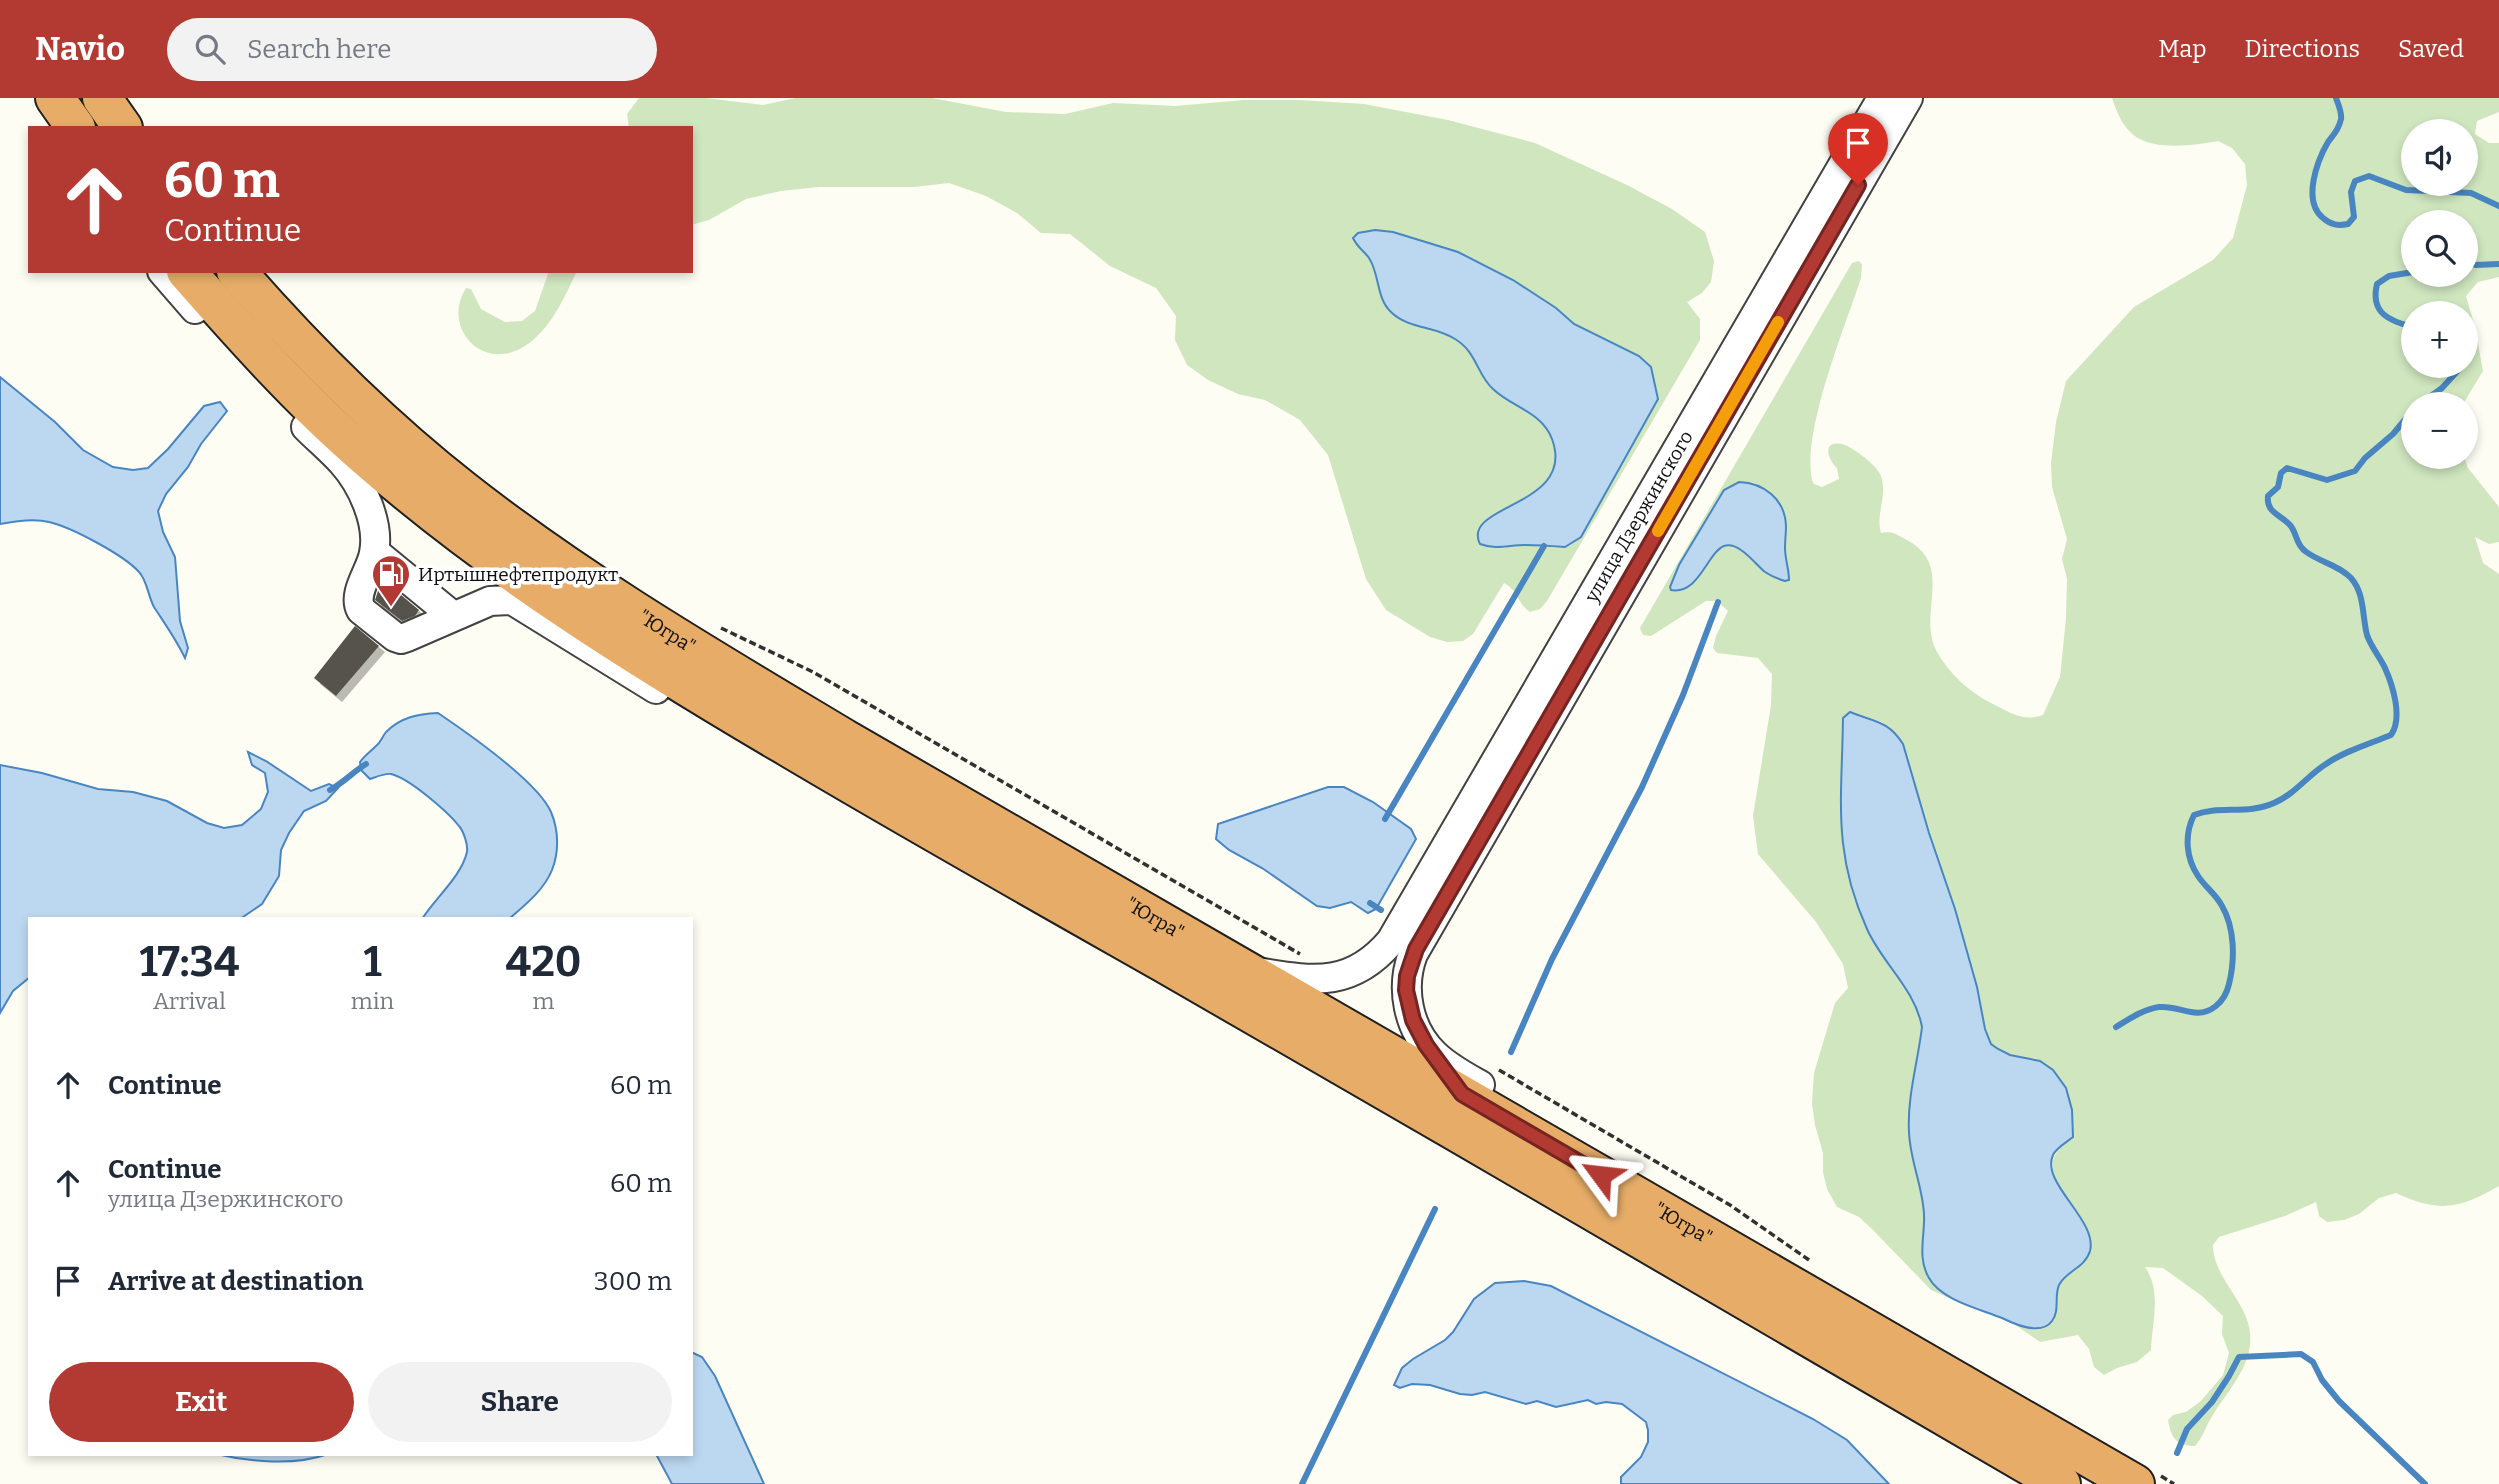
<!DOCTYPE html>
<meta charset="utf-8">
<style>
body{margin:0;font-family:Bitter,serif;background:#f2f2f3;color:#1f2937;height:100vh;display:flex;flex-direction:column;font-size:26px;white-space:nowrap}
*{box-sizing:border-box;margin:0}
p{font-size:23px;color:#747a83}
.icon{flex:none;width:38px;height:38px;fill:none;stroke:currentColor;stroke-width:2;stroke-linecap:round;stroke-linejoin:round}
.map{position:relative;flex:1;overflow:hidden}
.drawer{position:absolute;left:28px;top:819px;width:665px;height:539px;display:flex;flex-direction:column;background:#fff;border-radius:0px;box-shadow:0 4px 10px #0003}
.drawer>*{flex:none}
.top-card{position:absolute;left:28px;top:28px;width:665px;height:147px;border-radius:0px;box-shadow:0 4px 10px #0003;background:#b33933;color:#fff;overflow:hidden}
.buttons{position:absolute;left:2401px;top:21px;display:grid;gap:14px}
.buttons a{display:grid;place-items:center;width:77px;height:77px;border-radius:50%;background:#fff;box-shadow:0 4px 10px #0003;font-size:35px}
.pin{position:absolute;display:grid;place-items:center;width:60px;height:60px;color:#fff;margin:-72px -30px;border-radius:50% 50% 50% 0;rotate:-45deg;box-shadow:0 0 7px #0007}
.pin .icon{rotate:45deg}
.me{position:absolute;width:77px;margin:-38px;rotate:300deg;stroke-linejoin:round;filter:drop-shadow(0 0 5px #0008)}
.turn{display:flex;align-items:center;gap:24px;height:147px;padding:0 21px;font-size:32px}
.turn .icon{width:91px;height:91px;stroke-width:2.5}
.turn b{display:block;font-size:49px;line-height:60px}
.eta{display:flex;justify-content:space-evenly;align-items:center;height:119px;text-align:center}
.eta b{font-size:42px;font-weight:700;line-height:49px}
.primary-button{display:flex;gap:14px;margin-top:auto;padding:14px 21px}
.primary-button a{flex:1;height:80px;border-radius:42px;background:#b33933;color:#fff;font-size:28px;font-weight:700;line-height:80px;text-align:center}
.primary-button a+a{background:#f2f2f3;color:#1f2937}
ul{padding:0;list-style:none}
li{display:flex;align-items:center;gap:21px;height:98px;padding:0 21px}
li div{flex:1}
li b{display:block;font-size:26px}
li em{font-style:normal}
header{display:flex;align-items:center;gap:42px;box-sizing:border-box;height:98px;padding:0 35px;background:#b33933;color:#fff}
header strong{font-size:33px}
nav{display:flex;gap:38px;margin-inline-start:auto;font-size:24px}
.search{width:490px;height:63px;background:#f2f2f3;display:flex;align-items:center;gap:18px;box-sizing:border-box;padding:0 24px;border-radius:38px;color:#747a83;font-size:26px}
.map>svg:first-child{display:block}
.green{fill:#cfe6bf;fill-rule:evenodd}
.water{fill:#bcd8f1;stroke:#4986c1;stroke-width:2}
.lines{fill:none;stroke-linecap:round;stroke-linejoin:round}
.stream{stroke:#4986c1;stroke-width:6}
.building{fill:#57524d;filter:url(#shadow)}
.minor-casing{stroke:#424242;stroke-width:32}
.highway-casing{stroke:#202020;stroke-width:42}
.path{stroke:#313131;stroke-width:3.5;stroke-dasharray:7 3.5;stroke-linecap:butt}
.minor{stroke:#fff;stroke-width:28}
.highway{stroke:#e7ad68;stroke-width:38}
.route-casing{stroke:#742521;stroke-width:18}
.route{stroke:#b33933;stroke-width:12}
.slow{stroke:#f59e0b;stroke-width:12}
.labels{text-anchor:middle;dominant-baseline:central;stroke-width:7;stroke-linejoin:round;paint-order:stroke}
.street-label{font-size:19px;fill:#0f0f0f;stroke:#fff}
.poi-label{font-size:19px;fill:#0f0f0f;stroke:#fff;text-anchor:start}
</style>
<header>
<strong>Navio</strong>
<div class="search"><svg class="icon" aria-label="search" viewBox="0 0 24 24"><circle cx="10" cy="10" r="6"/><path d="M15 15l6 6"/></svg>Search here</div>
<nav><a>Map</a><a>Directions</a><a>Saved</a></nav>
</header>
<div class="map">
<svg width="2499" height="1386" viewBox="0 0 2499 1386">
<defs>
<filter id="shadow"><feDropShadow dx="6" dy="6" stdDeviation="0" flood-color="#0004"/></filter>
</defs>
<rect width="100%" height="100%" fill="#fefdf3"/>
<!-- green -->
<g class="green">
<path d="M639 0H706L763 7 795 0H932L1006 14 1065 16 1113 5 1175 8 1244 2H1299L1364 6 1448 22 1535 45 1627 87 1672 111 1705 134 1714 163 1711 184 1702 195 1687 204 1700 221V242L1547 503 1540 511 1530 514C1516 504 1520 494 1504 485L1473 536 1463 543 1447 544 1430 539 1386 512 1366 481 1328 357 1300 322 1265 302 1238 296 1208 282 1187 267 1175 242 1176 218 1156 190 1110 168 1070 136 1041 135 1017 115 986 98 949 85 914 89H819L781 93 746 101 709 122 691 127V30H629L627 16ZM1393 134 1458 154 1513 182 1556 210 1574 226 1639 258 1658 301 1581 439 1571 447 1565 449 1522 446 1504 450 1486 421 1542 390 1550 379 1556 362 1554 344 1545 326 1489 288 1469 253 1454 240 1398 221 1388 212 1368 158Z"/>
<path d="M2112 0H2499V14L2477 23 2475 36 2489 45H2499V179L2478 184 2466 198 2475 229 2483 273 2463 306H2413V359H2464L2468 370 2499 409V444L2489 446 2475 439 2483 465 2499 476V1088C2459 1111 2439 1115 2396 1095L2379 1100 2359 1116 2344 1122 2327 1124 2319 1118 2316 1104 2285 1118 2219 1139 2213 1147C2213 1174 2236 1194 2246 1219 2262 1260 2230 1288 2211 1320 2205 1330 2203 1339 2195 1348 2176 1348 2171 1339 2168 1322L2173 1317 2186 1314 2201 1303 2223 1277 2229 1255 2222 1236 2223 1218 2202 1198 2163 1170 2145 1169C2162 1193 2152 1224 2151 1252L2137 1264 2117 1270 2104 1277 2094 1269 2089 1251 2078 1237 2040 1244 2011 1224 2028 1229 2056 1214C2056 1201 2055 1188 2065 1178 2069 1174 2069 1176 2074 1173 2090 1162 2091 1147 2085 1130 2076 1103 2032 1071 2064 1047L2027 960C2015 958 2001 957 1993 947 1979 932 1981 904 1976 886 1953 805 1926 726 1903 646L1882 624 1850 614 1843 620C1842 700 1831 756 1867 832 1881 861 1904 886 1919 914L1922 929 1909 1034 1922 1098 1925 1120 1922 1149 1929 1180 1937 1189 1963 1206 1931 1192 1872 1131 1859 1119 1837 1109 1827 1091 1823 1074V1055L1815 1027 1812 1005 1814 975 1835 905 1848 890 1843 866 1816 824 1758 756 1753 718 1771 607 1772 576 1758 560 1717 555 1713 550 1716 538 1728 513 1717 503H1706L1651 538 1643 537 1640 530 1852 165 1859 163 1862 167 1861 180C1845 229 1802 333 1812 382L1814 386 1822 389 1839 381 1837 370C1828 362 1821 342 1842 346 1853 349 1875 366 1880 376 1889 396 1875 415 1881 435 1891 433 1896 436 1905 441 1956 467 1917 513 1936 552 1949 576 1969 594 1993 606 2011 615 2023 624 2043 617L2060 579 2066 520 2067 481 2062 461 2067 441 2052 389 2051 365 2056 324 2066 283 2134 209 2213 162 2233 140 2247 87 2245 66 2232 50 2218 43C2195 47 2161 52 2140 41 2124 33 2117 15 2112 0ZM2413 33H2466V86H2413ZM2413 124H2466V177H2413ZM2413 215H2466V268H2413ZM1772 396C1792 418 1782 433 1785 460 1786 467 1789 474 1789 482L1785 483C1765 477 1745 450 1733 448 1726 447 1722 450 1717 454Z"/>
<path d="M549 173H577C564 200 551 231 525 248 483 275 441 230 466 190L471 191 481 211 505 224 522 223 535 213Z"/>
</g>
<!-- water -->
<g class="water">
<path d="M1375 132 1393 134 1458 154 1513 182 1556 210 1574 226 1639 258 1651 269 1658 301 1581 439 1565 449C1552 448 1538 447 1525 447 1509 447 1496 452 1480 446 1460 406 1577 409 1552 341 1542 314 1513 310 1493 291 1477 277 1477 254 1455 241 1435 228 1408 231 1391 214 1376 200 1380 177 1369 160 1364 153 1357 149 1353 140L1358 135Z"/>
<path d="M0 279 55 324 83 352 113 369 133 372 148 370 168 351 204 308 220 304 227 313 201 346 188 369 166 396 158 413 163 434 175 459 180 523 188 550 185 560C176 541 165 526 154 509 148 498 147 482 139 474 124 457 71 429 49 424 34 420 15 423 0 426Z"/>
<path d="M1739 384C1764 385 1785 401 1786 428 1786 435 1785 442 1785 450 1785 461 1789 471 1789 482L1785 483C1778 481 1771 478 1765 474 1755 466 1739 443 1724 448 1707 455 1699 497 1671 492L1670 489 1679 467 1724 392Z"/>
<path d="M1850 614C1874 624 1888 622 1903 646L1929 735 1955 811 1977 889 1985 931 1991 946 1998 951 2010 957 2040 963 2053 972 2066 990 2072 1012 2073 1039C2067 1044 2056 1050 2053 1057 2040 1085 2098 1122 2090 1153 2085 1170 2066 1173 2059 1187 2054 1198 2060 1213 2052 1223 2041 1238 2014 1226 2002 1220 1980 1211 1941 1202 1929 1180 1917 1160 1925 1138 1924 1117 1923 1089 1910 1063 1909 1034 1907 999 1918 963 1922 929 1915 891 1882 865 1867 831 1832 754 1842 701 1843 620Z"/>
<path d="M438 615C466 634 538 684 551 714 559 733 559 754 552 772 544 792 525 807 509 821H422C436 799 461 779 467 754 468 747 464 734 459 728 448 714 409 680 391 676 385 675 376 679 370 681L361 672 360 664C365 657 370 654 376 648 381 644 382 639 386 634 401 619 418 616 438 615Z"/>
<polygon points="248,654 266,663 311,693 329,686 338,690 326,703 304,713 289,735 281,752 279,778 262,806 240,821 30,821 30,879 13,893 0,915 0,667 42,675 98,691 133,694 167,703 207,725 224,730 242,727 261,711 268,694 265,675 252,667"/>
<polygon points="1328,689 1344,689 1373,704 1411,731 1416,741 1376,811 1368,815 1351,804 1330,810 1317,808 1262,770 1229,752 1216,741 1218,726"/>
<polygon points="1524,1183 1551,1188 1813,1321 1847,1342 1889,1386 1621,1386 1621,1379 1641,1359 1648,1344 1648,1332 1646,1324 1622,1306 1606,1304 1596,1306 1588,1302 1556,1309 1537,1303 1526,1306 1485,1294 1472,1297 1460,1296 1430,1287 1412,1286 1400,1290 1394,1287 1402,1270 1413,1261 1445,1242 1453,1234 1474,1201 1495,1185"/>
<polygon points="691,1254 702,1259 715,1278 764,1386 672,1386 656,1356 691,1356"/>
<path d="M216 1356H328C295 1368 250 1364 216 1356Z"/>
</g>
<g class="lines">
<!-- stream -->
<g class="stream">
<path d="M2336 0C2338 6 2342 14 2341 21 2339 31 2334 36 2328 44 2317 63 2302 103 2323 120 2331 127 2338 128 2348 126L2354 119 2351 94 2355 83 2369 78 2406 92 2471 95 2499 108"/>
<polyline points="2466,162 2475,167 2499,166"/>
<path d="M2413 174 2389 178 2377 186C2370 215 2389 223 2413 229"/>
<polyline points="2466,244 2468,249 2466,262"/>
<polyline points="2420,306 2442,290 2462,268"/>
<path d="M330 692C344 684 353 674 366 666"/>
<polyline points="1385,721 1544,448"/>
<polyline points="1370,805 1381,812"/>
<path d="M2116 929C2129 921 2144 911 2159 909 2172 908 2179 912 2191 914 2210 918 2225 904 2229 886 2235 862 2235 830 2222 808 2216 796 2205 789 2198 778 2186 760 2184 737 2194 717 2219 707 2247 717 2274 705 2295 696 2307 678 2326 666 2345 653 2369 646 2391 637 2403 620 2393 588 2385 570 2380 559 2371 549 2367 537 2362 518 2365 496 2351 480 2339 467 2319 464 2305 453 2295 446 2297 433 2289 426 2279 416 2266 414 2268 398L2278 389 2281 375 2287 370 2327 382 2355 373 2365 360 2393 336 2413 312"/>
<polyline points="1511,954 1552,861 1642,689 1683,597 1718,504"/>
<polyline points="2177,1355 2187,1331 2212,1304 2229,1278 2239,1259 2301,1256 2313,1264 2322,1282 2339,1303 2425,1386"/>
<polyline points="1302,1386 1435,1111"/>
</g>
</g>
<!-- building -->
<g class="building">
<polygon points="382,481 419,512 415,518 402,523 375,502"/>
<polygon points="355,528 379,548 336,598 314,580"/>
</g>
<g class="lines">
<defs>
<g id="minor">
<polyline points="162,173 195,211"/>
<path d="M306 329C318 341 331 352 342 364 362 386 380 425 374 455 371 473 352 495 361 512L395 539 401 541 407 539 490 503 512 502 656 591"/>
<polyline points="375,454 453,518"/>
<path id="s1" d="M1263 875C1316 884 1353 888 1391 843L1882 0"/>
<path d="M1480 987C1464 978 1447 969 1434 956 1408 931 1400 890 1413 856L1908 0"/>
</g>
<g id="highway">
<polyline points="55,0 76,30"/>
<polyline points="102,0 123,30"/>
<path d="M186 173C243 238 301 303 366 359 494 471 637 560 783 646 909 721 1037 793 1164 865 1464 1037 1763 1212 2061 1386"/>
<path id="s2" d="M236 173C305 252 381 328 464 393 584 487 715 563 845 641L2135 1386"/>
</g>
</defs>
<!-- minor casing -->
<use href="#minor" class="minor-casing"/>
<!-- highway casing -->
<use href="#highway" class="highway-casing"/>
<!-- path -->
<g class="path">
<polyline points="721,530 813,574 1300,856"/>
<polyline points="1499,972 1730,1107 1809,1162"/>
<polyline points="2161,1378 2174,1386"/>
</g>
<!-- minor -->
<use href="#minor" class="minor"/>
<!-- highway -->
<use href="#highway" class="highway"/>
</g>
<g class="lines">
<defs>
<polyline id="route" points="1601,1077 1462,996 1426,947 1413,922 1406,892 1407,878 1416,851 1858,87"/>
</defs>
<!-- route casing -->
<use href="#route" class="route-casing"/>
<!-- route -->
<use href="#route" class="route"/>
<!-- slow -->
<polyline class="slow" points="1658,433 1778,224"/>
</g>
<!-- icons -->
<defs>
<symbol id="fuel-pin" viewBox="-11 -11 22 30"><path d="M0 17L-7.5 6A9.5 9.5 0 1 1 7.5 6Z" fill="#b33933" stroke="#fff"/><path d="M-5.5-6h7V0h2V4h1.3V-2.5L3-4.5l.8-.8L6-3V5H2.5V1h-1V6h-7ZM-4.2-4.7v3.2H.2V-4.7Z" fill="#fff"/></symbol>
</defs>
<g fill-rule="evenodd">
<use href="#fuel-pin" x="369" y="454" width="44" height="60"/>
</g>
<g class="labels">
<!-- street labels -->
<g class="street-label">
<text stroke="none"><textPath href="#s1" startOffset="632">улица Дзержинского</textPath></text>
<text stroke="none"><textPath href="#s2" startOffset="564">"Югра"</textPath></text>
<text stroke="none"><textPath href="#s2" startOffset="1130">"Югра"</textPath></text>
<text stroke="none"><textPath href="#s2" startOffset="1740">"Югра"</textPath></text>
</g>
<!-- poi labels -->
<g class="poi-label">
<text x="418" y="476">Иртышнефтепродукт</text>
</g>
</g>
</svg>
<div class="buttons">
<a><svg class="icon" aria-label="sound" viewBox="0 0 24 24"><path d="M4 9h4l5-4v14l-5-4H4zM17 9q2 3 0 6"/></svg></a>
<a><svg class="icon" aria-label="search" viewBox="0 0 24 24"><circle cx="10" cy="10" r="6"/><path d="M15 15l6 6"/></svg></a>
<a>+</a>
<a>−</a>
</div>
<div class="pin" style="left:1858px;top:87px;background:#d93025"><svg class="icon" aria-label="arrive" viewBox="0 0 24 24"><path d="M6 21V4h12l-3 4 3 4H6"/></svg></div>
<svg class="me" style="left:1601px;top:1077px" viewBox="-20 -20 40 40"><path d="M0-17L14 15 0 8-14 15z" fill="#b33933" stroke="#fff" stroke-width="4"/></svg>
<div class="top-card">
<div class="turn"><svg class="icon" aria-label="ahead" viewBox="0 0 24 24"><path d="M12 20V5M6 11l6-6 6 6"/></svg><div><b>60 m</b>Continue</div></div>
</div>
<section class="drawer">
<div class="eta">
<div><b>17:34</b><p>Arrival</p></div>
<div><b>1</b><p>min</p></div>
<div><b>420</b><p>m</p></div>
</div>
<ul>
<li><svg class="icon" aria-label="ahead" viewBox="0 0 24 24"><path d="M12 20V5M6 11l6-6 6 6"/></svg><div><b>Continue</b></div><em>60 m</em></li>
<li><svg class="icon" aria-label="ahead" viewBox="0 0 24 24"><path d="M12 20V5M6 11l6-6 6 6"/></svg><div><b>Continue</b><p>улица Дзержинского</p></div><em>60 m</em></li>
<li><svg class="icon" aria-label="arrive" viewBox="0 0 24 24"><path d="M6 21V4h12l-3 4 3 4H6"/></svg><div><b>Arrive at destination</b></div><em>300 m</em></li>
</ul>
<div class="primary-button"><a>Exit</a><a>Share</a></div>
</section>
</div>
